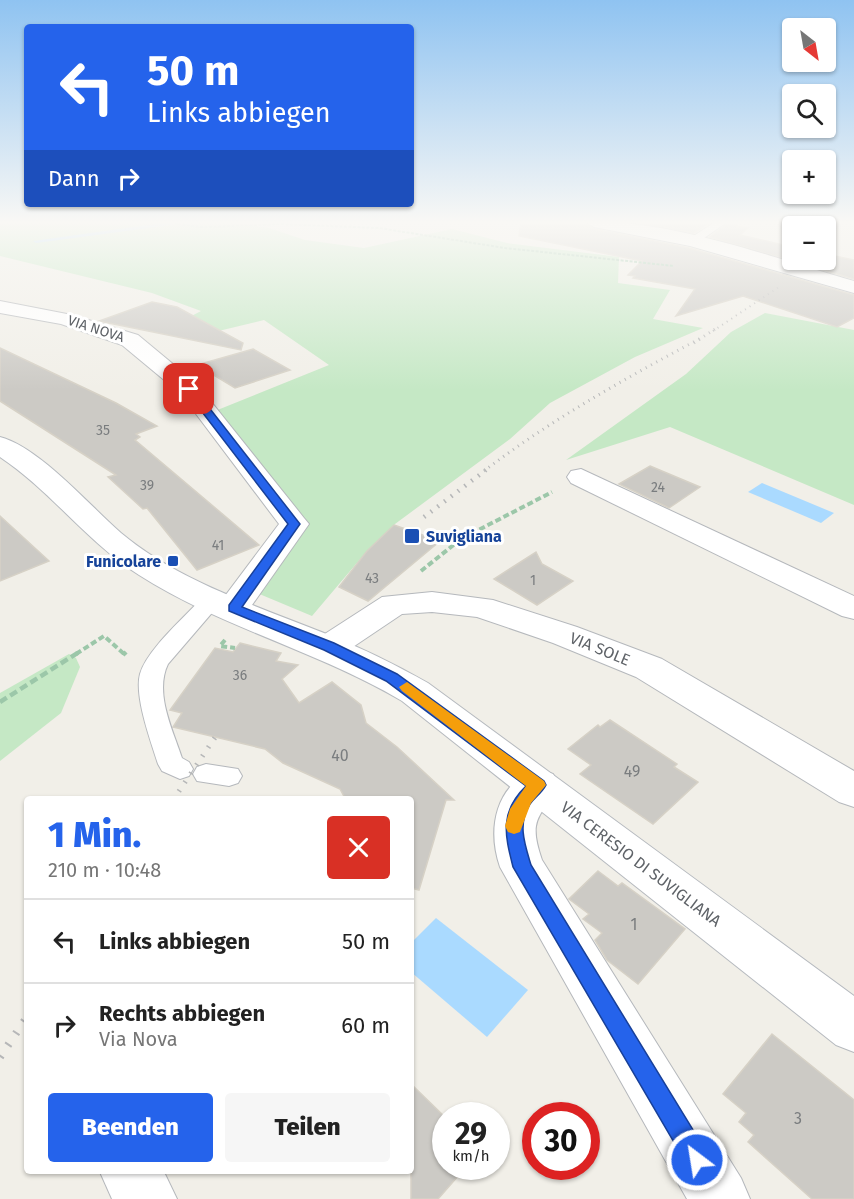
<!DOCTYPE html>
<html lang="de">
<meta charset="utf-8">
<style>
body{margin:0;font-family:"Fira Sans",sans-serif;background:#f6f6f6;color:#222;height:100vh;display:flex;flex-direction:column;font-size:22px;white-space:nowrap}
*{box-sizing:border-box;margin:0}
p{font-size:20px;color:#767676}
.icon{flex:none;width:33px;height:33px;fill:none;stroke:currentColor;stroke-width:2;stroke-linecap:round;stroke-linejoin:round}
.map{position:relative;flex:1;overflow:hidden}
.drawer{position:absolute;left:24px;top:796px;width:390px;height:378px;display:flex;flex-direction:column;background:#fff;border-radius:6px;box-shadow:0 2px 4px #0004}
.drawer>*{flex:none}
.banner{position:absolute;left:24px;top:24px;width:390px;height:183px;border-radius:6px;box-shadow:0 2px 4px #0004;background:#2563eb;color:#fff;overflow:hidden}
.needle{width:39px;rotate:149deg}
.tools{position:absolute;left:782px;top:18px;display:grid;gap:12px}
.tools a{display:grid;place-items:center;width:54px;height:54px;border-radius:6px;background:#fff;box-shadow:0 2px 4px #0004;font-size:30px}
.speed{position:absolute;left:432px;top:1102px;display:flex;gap:12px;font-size:30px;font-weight:700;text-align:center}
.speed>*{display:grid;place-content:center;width:78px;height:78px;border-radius:50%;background:#fff;box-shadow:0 2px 4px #0004;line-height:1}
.speed small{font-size:15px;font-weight:400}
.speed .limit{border:9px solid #d22;background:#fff;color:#111}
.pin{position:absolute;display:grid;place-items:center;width:51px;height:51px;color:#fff;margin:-26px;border-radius:12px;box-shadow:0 3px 9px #0006}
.me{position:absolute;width:66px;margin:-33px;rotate:329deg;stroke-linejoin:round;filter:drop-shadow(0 0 4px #0008)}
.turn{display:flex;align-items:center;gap:21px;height:126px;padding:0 24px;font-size:27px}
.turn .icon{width:78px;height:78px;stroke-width:2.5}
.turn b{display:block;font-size:42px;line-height:51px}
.then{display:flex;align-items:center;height:57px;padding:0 24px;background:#0003;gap:12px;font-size:22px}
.round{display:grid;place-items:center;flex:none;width:63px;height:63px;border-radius:6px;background:#f6f6f6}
.summary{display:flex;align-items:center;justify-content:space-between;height:102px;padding:0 24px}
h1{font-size:36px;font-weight:800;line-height:45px;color:#2563eb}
.cta{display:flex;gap:12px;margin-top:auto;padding:12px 24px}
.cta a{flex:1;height:69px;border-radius:6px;background:#2563eb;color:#fff;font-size:24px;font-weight:800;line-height:69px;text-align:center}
.cta a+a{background:#f6f6f6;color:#222}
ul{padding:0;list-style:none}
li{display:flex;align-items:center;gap:18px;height:84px;padding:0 24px;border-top:2px solid #e0e0e0}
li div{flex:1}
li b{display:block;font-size:22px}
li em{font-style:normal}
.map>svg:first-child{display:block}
.green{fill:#c5e8c5}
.water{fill:#aadaff}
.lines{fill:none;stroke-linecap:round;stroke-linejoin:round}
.stream{fill:#aadaff;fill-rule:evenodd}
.building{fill:#cccac5;stroke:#d6d1c6;stroke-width:1.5}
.service-casing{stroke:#b5b8bc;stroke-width:2}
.minor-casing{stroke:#b5b8bc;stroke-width:2}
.secondary-casing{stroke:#b6babf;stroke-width:2}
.path-far2{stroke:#9cc7a9;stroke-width:2;stroke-dasharray:3 1.5;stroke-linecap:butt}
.path-far1{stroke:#9cc7a9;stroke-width:4;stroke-dasharray:6 3;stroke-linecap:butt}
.path{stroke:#9cc7a9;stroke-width:4.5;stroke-dasharray:8 4;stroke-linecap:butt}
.service{fill:#fff;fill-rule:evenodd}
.minor{fill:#fff;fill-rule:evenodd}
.secondary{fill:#fff;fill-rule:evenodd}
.rail-far4{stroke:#b6b7b8;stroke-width:2;stroke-dasharray:1 4.5;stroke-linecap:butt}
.rail-far3{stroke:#b6b7b8;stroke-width:3;stroke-dasharray:1 5;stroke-linecap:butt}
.rail-far2{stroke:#b6b7b8;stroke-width:4.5;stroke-dasharray:1.5 7;stroke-linecap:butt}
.rail-far1{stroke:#b6b7b8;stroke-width:5;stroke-dasharray:1.5 9;stroke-linecap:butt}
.rail{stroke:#b6b7b8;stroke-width:8;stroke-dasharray:2 12;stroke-linecap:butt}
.route{fill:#2563eb;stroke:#184099;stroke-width:1.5}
.slow{fill:#f59e0b}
.transit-dot{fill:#1a4fb4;stroke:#fff;stroke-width:2}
.labels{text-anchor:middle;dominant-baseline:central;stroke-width:6;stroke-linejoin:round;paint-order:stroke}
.far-street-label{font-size:14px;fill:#5f6368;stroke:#fff}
.number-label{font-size:14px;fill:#7a7d7f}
.transit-label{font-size:16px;font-weight:bold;fill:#164399;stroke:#fff;text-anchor:start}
.street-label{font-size:16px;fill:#5f6368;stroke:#fff}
.near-number-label{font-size:16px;fill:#7a7d7f}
</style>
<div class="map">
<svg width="854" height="1199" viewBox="0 0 854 1199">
<rect width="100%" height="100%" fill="#f1efe8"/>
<!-- green -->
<g class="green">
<polygon points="0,222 232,222 269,228 305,240 364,248 452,229 507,243 619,257 618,283 670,290 653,319 703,328 635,357 550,403 510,439 395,524 367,551 312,616 257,593 294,524 210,413 329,365 264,320 206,334 180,322 201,311 152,293 0,256"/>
<polygon points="765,313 854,330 854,505 670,427 566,460 686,374 731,332"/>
<polygon points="69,654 76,658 80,667 61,713 0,761 0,693"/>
</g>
<!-- water -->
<g class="water">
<polygon points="762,483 834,513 821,523 748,492"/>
<polygon points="436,918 528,990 487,1037 411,972 411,943"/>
</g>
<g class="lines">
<!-- stream -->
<g class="stream">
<polygon points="169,222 171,225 36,243 33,241"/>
<polygon points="182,222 191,222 188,224"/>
</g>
</g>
<!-- building -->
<g class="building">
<polygon points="521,222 584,222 594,229 689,248 854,295 854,318 837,327 743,296 676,316 695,289 633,278 635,276 628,275 642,261 519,236"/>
<polygon points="630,222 711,222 694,233"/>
<polygon points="727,224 748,228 740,235 792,247 792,260 825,260 825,254 854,260 854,279 710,237"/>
<polygon points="152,302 177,307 243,343 241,350 99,321"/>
<polygon points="0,348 116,403 157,426 136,434 140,437 135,440 259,545 197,570 147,508 143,509 108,477 116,475 0,401"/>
<polygon points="253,349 290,370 235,388 197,365"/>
<polygon points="650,466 700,487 669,508 619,484"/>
<polygon points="0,516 49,561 0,581"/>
<polygon points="394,525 440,541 368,601 339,587 367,551"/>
<polygon points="536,552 542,564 573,581 537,605 494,579"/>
<polygon points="240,643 281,653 276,661 298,665 282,679 299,703 332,682 361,705 366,723 397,747 454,800 446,800 419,890 411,888 411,800 346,800 340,789 283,763 265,749 173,727 182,713 170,710 215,648 233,652"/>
<polygon points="610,720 677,764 674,767 698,782 653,824 580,774 591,765 568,749 598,725 600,727"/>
<polygon points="598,871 618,886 622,883 685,929 638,984 607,960 595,940 602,933 583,919 589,914 569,899"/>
<polygon points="772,1034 854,1100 854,1199 812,1199 748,1142 754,1135 739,1122 746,1113 723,1094"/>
<polygon points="411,1084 446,1118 446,1167 466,1167 438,1199 411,1199"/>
</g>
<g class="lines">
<defs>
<g id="service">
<polygon points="715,222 727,222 697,243 689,243 689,239"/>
<path d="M212 594 219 595 223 600 168 664C154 693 173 730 182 758L189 762 193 769 189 776 180 779 162 771 158 764C151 742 134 696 140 674 147 649 187 615 205 595Z"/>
<polygon points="206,764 238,769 242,776 238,783 229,786 197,781 193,774 197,767"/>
</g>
<g id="minor">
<path d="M586 222C670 219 773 258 854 281V293L690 246 594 227Z"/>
<polygon points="0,301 72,315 138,335 197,384 304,518 309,524 245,615 233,618 221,615 216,608 279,524 181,394 122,345 61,324 0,313"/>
<polygon points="581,469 854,596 854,619 842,616 571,483 567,477 571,471"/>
<polygon points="432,592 493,600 577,627 662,659 854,771 854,807 839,802 636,677 553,643 477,617 432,612 402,614 341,655 329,659 317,655 311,647 317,639 382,597"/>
<path d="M538 769 553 774 559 785C541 818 527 817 542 860L741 1178 750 1199H687L500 867C487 829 495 783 538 769Z"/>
<polygon points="100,1172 164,1172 177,1199 112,1199"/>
</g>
<path id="secondary" d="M0 437C39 447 90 506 121 533 181 583 258 606 329 635 364 649 396 665 428 683L854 996V1052L836 1045 402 701C318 651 220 627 139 575 87 542 51 491 0 457Z"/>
</defs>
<!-- service casing -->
<use href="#service" class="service-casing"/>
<!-- minor casing -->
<use href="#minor" class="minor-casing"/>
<!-- secondary casing -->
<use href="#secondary" class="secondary-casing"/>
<!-- path-far2 -->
<polyline class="path-far2" points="178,222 176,224 203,227 281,224 379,228 505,248 674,266"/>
<!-- path-far1 -->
<g class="path-far1">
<polyline points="421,571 461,539 552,492"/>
<polyline points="225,640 220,646 235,648"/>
<polyline points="76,654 104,636 124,654"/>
</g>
<!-- path -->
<g class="path">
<polyline points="123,652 126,655"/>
<polyline points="0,702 79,652"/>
</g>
<!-- service -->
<use href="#service" class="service"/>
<!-- minor -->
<use href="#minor" class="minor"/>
<!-- secondary -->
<use href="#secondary" class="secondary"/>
<!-- rail-far4 -->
<polyline class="rail-far4" points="713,331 779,287"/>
<!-- rail-far3 -->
<g class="rail-far3">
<polyline points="694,343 715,329"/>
<path d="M484 471C552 419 626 378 701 338"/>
</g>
<!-- rail-far2 -->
<polyline class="rail-far2" points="424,517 486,470"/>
<!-- rail-far1 -->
<polyline class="rail-far1" points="173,800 216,736"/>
<!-- rail -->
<polyline class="rail" points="0,1057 27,1017"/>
</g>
<!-- sky -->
<linearGradient id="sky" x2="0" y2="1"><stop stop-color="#8fc3f1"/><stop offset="0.57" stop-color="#f9f8f5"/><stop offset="1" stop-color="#f9f8f5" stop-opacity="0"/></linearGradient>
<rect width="854" height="390" fill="url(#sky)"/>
<!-- route -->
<path class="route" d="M186 387H193L300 524 242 607 334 643 397 674 544 781 546 785C542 793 535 797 530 804 517 824 525 845 531 865L706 1151 709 1160 706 1168 697 1172 689 1168 513 867C505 835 499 812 526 786L386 681 324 650 229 611V605L288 524 186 391Z"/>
<!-- slow -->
<polygon class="slow" points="407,682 544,781 546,785 531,803 520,832 514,834 508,832 505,826 510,809 526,786 402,691 399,687"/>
<!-- markers -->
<g class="transit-dot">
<rect x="404" y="528" width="16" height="16" rx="3"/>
<rect x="167" y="555" width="12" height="12" rx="3"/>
</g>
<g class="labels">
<!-- far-street labels -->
<g class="far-street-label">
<text transform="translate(96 329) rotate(18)">VIA NOVA</text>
</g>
<!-- number labels -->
<g class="number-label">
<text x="103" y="430">35</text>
<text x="147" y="485">39</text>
<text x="658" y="487">24</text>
<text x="218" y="545">41</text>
<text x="372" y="578">43</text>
<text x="533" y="580">1</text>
<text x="240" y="675">36</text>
</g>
<!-- transit labels -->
<g class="transit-label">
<text x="426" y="536">Suvigliana</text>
<text x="161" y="561" text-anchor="end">Funicolare</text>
</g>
<!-- street labels -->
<g class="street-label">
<text transform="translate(600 649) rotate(22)">VIA SOLE</text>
<text transform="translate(641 864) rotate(37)">VIA CERESIO DI SUVIGLIANA</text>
</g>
<!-- near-number labels -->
<g class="near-number-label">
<text x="340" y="755">40</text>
<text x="632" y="771">49</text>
<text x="634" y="924">1</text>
<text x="798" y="1118">3</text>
</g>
</g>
</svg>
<div class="tools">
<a><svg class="needle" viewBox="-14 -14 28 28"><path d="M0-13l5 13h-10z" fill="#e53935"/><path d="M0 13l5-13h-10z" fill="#767676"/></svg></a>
<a><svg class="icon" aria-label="search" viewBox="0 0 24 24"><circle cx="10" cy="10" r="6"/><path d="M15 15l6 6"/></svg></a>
<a>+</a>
<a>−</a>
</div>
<div class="speed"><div>29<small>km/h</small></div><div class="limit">30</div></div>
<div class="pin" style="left:189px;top:389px;background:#d93025"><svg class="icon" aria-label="arrive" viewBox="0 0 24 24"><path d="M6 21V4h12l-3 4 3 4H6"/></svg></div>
<svg class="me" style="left:697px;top:1160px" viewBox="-20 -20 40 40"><circle r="17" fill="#2563eb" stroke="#fff" stroke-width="3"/><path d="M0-11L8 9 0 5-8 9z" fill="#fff"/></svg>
<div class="banner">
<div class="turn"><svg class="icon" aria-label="left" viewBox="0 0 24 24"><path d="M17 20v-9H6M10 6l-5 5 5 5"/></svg><div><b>50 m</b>Links abbiegen</div></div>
<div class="then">Dann<svg class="icon" aria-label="right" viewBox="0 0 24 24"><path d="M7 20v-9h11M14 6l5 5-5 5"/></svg></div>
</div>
<section class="drawer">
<div class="summary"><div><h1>1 Min.</h1><p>210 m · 10:48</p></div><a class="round" style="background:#d93025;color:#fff"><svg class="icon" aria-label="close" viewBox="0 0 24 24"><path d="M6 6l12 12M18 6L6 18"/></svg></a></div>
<ul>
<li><svg class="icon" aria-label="left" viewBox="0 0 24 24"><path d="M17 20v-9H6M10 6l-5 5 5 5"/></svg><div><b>Links abbiegen</b></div><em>50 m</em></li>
<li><svg class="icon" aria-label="right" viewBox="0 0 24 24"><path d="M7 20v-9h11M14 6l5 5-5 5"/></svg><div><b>Rechts abbiegen</b><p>Via Nova</p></div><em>60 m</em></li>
</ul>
<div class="cta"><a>Beenden</a><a>Teilen</a></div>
</section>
</div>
